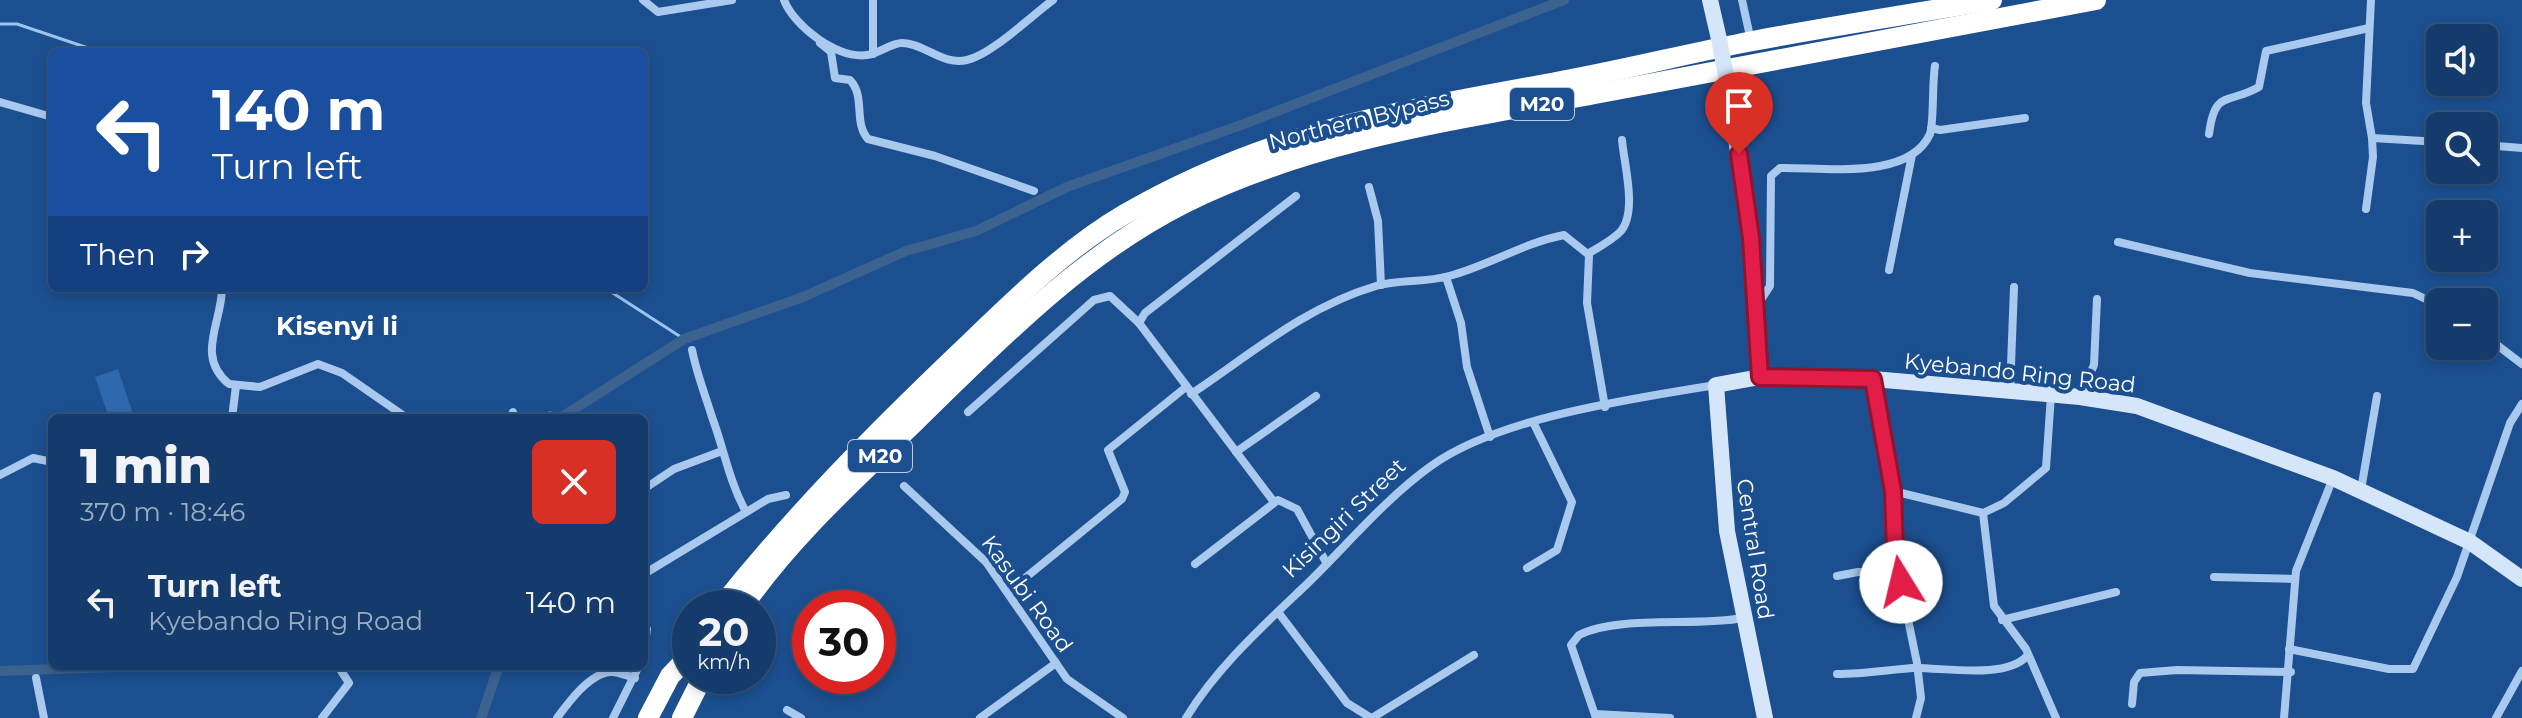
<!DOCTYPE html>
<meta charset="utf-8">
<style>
body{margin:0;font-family:Montserrat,sans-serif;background:#1d4271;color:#f1f3f6;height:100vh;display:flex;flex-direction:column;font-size:30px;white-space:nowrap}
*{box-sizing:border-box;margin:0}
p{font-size:26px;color:#9dadc1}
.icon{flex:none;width:44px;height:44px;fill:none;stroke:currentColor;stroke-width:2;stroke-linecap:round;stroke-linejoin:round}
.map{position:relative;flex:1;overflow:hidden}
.panel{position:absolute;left:48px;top:414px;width:600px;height:256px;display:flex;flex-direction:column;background:#143b6b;border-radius:12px;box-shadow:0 4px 12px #0003,0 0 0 2px #33557e}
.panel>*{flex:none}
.banner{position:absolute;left:48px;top:48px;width:600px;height:244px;border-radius:12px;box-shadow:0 4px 12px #0003,0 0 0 2px #33557e;background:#1a4fa0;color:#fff;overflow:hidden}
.fabs{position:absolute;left:2426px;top:24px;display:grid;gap:16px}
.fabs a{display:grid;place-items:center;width:72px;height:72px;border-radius:12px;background:#143b6b;box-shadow:0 4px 12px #0003,0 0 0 2px #33557e;font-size:40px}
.speed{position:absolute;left:672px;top:590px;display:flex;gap:16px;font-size:40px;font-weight:700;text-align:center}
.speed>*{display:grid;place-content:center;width:104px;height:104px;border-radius:50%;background:#143b6b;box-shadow:0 4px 12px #0003,0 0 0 2px #33557e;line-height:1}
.speed small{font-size:20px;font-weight:400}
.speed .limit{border:12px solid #d22;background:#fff;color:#111}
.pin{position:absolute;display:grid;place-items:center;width:68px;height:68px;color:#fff;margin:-82px -34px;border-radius:50% 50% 50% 0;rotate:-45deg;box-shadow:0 0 8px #0007}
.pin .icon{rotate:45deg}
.me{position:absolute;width:88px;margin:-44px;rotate:351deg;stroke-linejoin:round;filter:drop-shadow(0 0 6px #0008)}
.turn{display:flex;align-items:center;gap:28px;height:168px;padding:0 32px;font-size:36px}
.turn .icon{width:104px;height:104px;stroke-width:2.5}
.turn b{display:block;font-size:56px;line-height:68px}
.then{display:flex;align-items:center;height:76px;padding:0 32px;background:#0003;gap:16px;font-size:30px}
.round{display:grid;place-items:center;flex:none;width:84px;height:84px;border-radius:12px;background:#1d4271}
.summary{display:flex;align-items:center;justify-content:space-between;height:136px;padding:0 32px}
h1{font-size:48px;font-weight:800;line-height:60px}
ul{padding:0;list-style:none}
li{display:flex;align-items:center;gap:24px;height:104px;padding:0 32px}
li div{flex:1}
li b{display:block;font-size:30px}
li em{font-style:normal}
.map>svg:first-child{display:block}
.green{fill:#2e69ad}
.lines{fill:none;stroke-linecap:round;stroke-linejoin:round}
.stream{stroke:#9cc4f0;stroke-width:3}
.canal{stroke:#3c6290;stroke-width:10}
.street{stroke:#a9c9ee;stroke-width:8}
.secondary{stroke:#d6e6fa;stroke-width:16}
.highway{stroke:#fff;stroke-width:20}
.secondary-bridge{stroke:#d6e6fa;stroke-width:16}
.route-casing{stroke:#92132f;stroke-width:20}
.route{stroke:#e11d48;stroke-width:14}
.labels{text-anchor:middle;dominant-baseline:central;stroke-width:8;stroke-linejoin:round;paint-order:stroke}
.shield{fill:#1b4f8f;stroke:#bbcadd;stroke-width:2}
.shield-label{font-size:20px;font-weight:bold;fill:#fff}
.street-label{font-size:22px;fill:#fff;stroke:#1b4f8f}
.quarter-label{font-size:26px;font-weight:bold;fill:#fff;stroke:#1b4f8f}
</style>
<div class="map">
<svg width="2522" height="718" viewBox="0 0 2522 718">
<rect width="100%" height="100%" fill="#1b4f8f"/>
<!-- green -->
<polygon class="green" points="118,369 134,417 133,418 109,418 95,377"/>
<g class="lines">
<!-- stream -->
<g class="stream">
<polyline points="0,24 17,24 100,52"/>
<polyline points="605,288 684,339"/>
<polyline points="539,418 549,413 564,415"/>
</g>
<!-- canal -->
<g class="canal">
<polyline points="560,418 684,339 803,297 906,251 976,231 1067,187 1244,124 1564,0"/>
<polyline points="0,671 141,666"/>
<polyline points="481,718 499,666"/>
</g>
<!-- street -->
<g class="street">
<polyline points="643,0 658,12 732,0"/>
<path d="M784 0C794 26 837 59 867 55 878 54 891 43 902 43 924 43 943 66 967 60 991 55 1031 16 1053 0"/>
<polyline points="1742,0 1751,41"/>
<polyline points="2371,0 2366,103 2372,138 2440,142"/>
<path d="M820 43 831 52 835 78 850 80C866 97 853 122 868 139L935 156 1034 191"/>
<polyline points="873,54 873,0"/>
<polyline points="0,102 52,117"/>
<polyline points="1931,128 1940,130 2025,118"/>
<path d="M2209 134C2215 89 2227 105 2259 87L2266 51 2369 28"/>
<polyline points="2484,145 2522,148"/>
<polyline points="1369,187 1378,221 1381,285"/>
<polyline points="2366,209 2373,157 2372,138"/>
<polyline points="2118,242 2250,273 2413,293 2440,306"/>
<path d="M1589 253C1599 247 1611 241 1620 232 1638 213 1624 164 1622 140"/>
<polyline points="1889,270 1912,155"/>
<polyline points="1446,277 1461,323 1467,367 1490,437"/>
<path d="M222 288C222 323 195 356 229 384L260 387 318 364 342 373 407 418"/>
<path d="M1758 304 1770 286 1771 176 1780 168C1822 167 1909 181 1930 134 1934 124 1932 82 1935 66"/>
<polyline points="2484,335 2522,364"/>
<path d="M692 350C697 375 705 394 712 417 724 449 729 481 746 512"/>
<polyline points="1873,379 1893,491 1897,566 1917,663 1921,698 1916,718"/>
<polyline points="2010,391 2014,287"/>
<path d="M1191 394C1251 354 1305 307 1376 286 1399 279 1425 283 1449 276 1488 266 1523 243 1564 235L1589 255 1587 303 1605 407"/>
<polyline points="2080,396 2094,365 2097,299"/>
<polyline points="513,412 515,418"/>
<polyline points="968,412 1094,300 1110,296 1139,323"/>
<polyline points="232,418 236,386"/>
<polyline points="1236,452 1316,396"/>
<polyline points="0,475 33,458 52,462"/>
<polyline points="904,486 986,562 1067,679 1123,718"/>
<polyline points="644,489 674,469 722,451"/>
<polyline points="2361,490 2377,396"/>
<polyline points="1893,491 1983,513 2004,503 2046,468 2051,395"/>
<polyline points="1274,502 1139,323 1145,313 1296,196"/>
<polyline points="1983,513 1994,606 2026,649 2056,718"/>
<polyline points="52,548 52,553"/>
<polyline points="1195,564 1278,500 1297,509 1327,564"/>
<polyline points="1527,568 1557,550 1572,502 1534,424"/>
<polyline points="644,574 768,499 786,495"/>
<polyline points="1837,576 1858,572 1898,572"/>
<polyline points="2214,577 2294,579"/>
<polyline points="1009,591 1122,499 1125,492 1108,450 1186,387"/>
<polyline points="1278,612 1347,703 1371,718"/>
<polyline points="2002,620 2116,592"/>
<polyline points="644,624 647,629 644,651"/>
<polyline points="2289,649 2389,669 2413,669 2457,577 2510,423 2522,404"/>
<polyline points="218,666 228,666"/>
<path d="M1837 674C1862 674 1887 670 1912 668 1942 667 2005 680 2027 656"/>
<polyline points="36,678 44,718"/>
<polyline points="2132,704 2134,682 2140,673 2177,670 2291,672"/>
<polyline points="787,710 801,718"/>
<polyline points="1595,714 1670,718"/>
<polyline points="322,718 349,683 338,666"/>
<path d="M557 718C568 703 589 674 610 672 617 671 627 676 635 678"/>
<polyline points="613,718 639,666"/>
<polyline points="980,718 1056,663"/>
<path d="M1186 718C1218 666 1264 625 1308 583 1348 544 1385 499 1431 466 1499 417 1632 399 1715 385"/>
<polyline points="1372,718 1474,655"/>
<path d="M1596 718 1571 645 1579 635C1617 615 1697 627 1743 618"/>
<polyline points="2284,718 2296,571 2333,478"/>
<polyline points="2496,718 2522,671"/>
</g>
<!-- secondary -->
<g class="secondary">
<polyline points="1710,0 1719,39"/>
<polyline points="1729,92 1751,238 1760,377"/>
<polyline points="1765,718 1727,531 1716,385 1760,377 1873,379 2080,397 2137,406 2333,478 2470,542 2522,579"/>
</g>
<!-- highway -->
<g class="highway">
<path d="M720 608C794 515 876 432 961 351 1011 303 1065 249 1125 214 1267 132 1393 112 1551 83 1619 71 1685 54 1753 41 1832 26 1912 14 1992 0"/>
<path d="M742 608C790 538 855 480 916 421 998 341 1081 255 1185 203 1312 140 1456 120 1595 94 1762 62 1929 32 2096 0"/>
<polyline points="648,718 670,676 689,656"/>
<polyline points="682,718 703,676"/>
</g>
<!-- secondary-bridge -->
<polyline class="secondary-bridge" points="1719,39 1729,92"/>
</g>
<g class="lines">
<defs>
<polyline id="route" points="1739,154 1751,238 1760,377 1873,379 1893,491 1895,552 1901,582"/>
</defs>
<!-- route casing -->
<use href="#route" class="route-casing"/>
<!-- route -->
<use href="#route" class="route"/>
</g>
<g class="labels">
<!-- shield labels -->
<g class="shield">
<rect x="1510" y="88" width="64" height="32" rx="6"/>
<rect x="848" y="440" width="64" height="32" rx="6"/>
</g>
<g class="shield-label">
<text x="1542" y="104">M20</text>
<text x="880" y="456">M20</text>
</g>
<!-- street labels -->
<g class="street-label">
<text transform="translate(1359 120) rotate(-14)">Northern Bypass</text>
<text transform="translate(2020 373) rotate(6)">Kyebando Ring Road</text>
<text transform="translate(1344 518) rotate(-44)">Kisingiri Street</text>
<text transform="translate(1755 549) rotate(81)">Central Road</text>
<text transform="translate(1027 594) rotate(54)">Kasubi Road</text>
</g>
<!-- quarter labels -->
<g class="quarter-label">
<text x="337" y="326">Kisenyi Ii</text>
</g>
</g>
</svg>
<div class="fabs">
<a><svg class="icon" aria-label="sound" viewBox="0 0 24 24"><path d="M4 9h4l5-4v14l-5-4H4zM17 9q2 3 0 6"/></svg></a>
<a><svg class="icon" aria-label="search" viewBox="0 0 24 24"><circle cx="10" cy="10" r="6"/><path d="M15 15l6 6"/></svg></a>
<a>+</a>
<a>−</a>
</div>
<div class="speed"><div>20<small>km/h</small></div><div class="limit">30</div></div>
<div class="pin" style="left:1739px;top:154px;background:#d93025"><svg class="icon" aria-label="arrive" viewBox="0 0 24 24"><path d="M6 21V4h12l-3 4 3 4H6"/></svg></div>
<svg class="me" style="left:1901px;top:582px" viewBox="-20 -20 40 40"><circle r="19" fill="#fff"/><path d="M0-13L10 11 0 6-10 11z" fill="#e11d48"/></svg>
<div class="banner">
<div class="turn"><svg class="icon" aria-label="left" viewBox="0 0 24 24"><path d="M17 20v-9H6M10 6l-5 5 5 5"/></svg><div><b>140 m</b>Turn left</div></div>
<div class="then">Then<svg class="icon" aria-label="right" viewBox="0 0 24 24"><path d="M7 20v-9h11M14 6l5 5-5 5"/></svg></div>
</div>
<section class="panel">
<div class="summary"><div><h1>1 min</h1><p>370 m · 18:46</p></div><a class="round" style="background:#d93025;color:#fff"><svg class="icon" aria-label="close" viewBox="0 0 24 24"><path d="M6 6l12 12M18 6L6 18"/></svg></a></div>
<ul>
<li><svg class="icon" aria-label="left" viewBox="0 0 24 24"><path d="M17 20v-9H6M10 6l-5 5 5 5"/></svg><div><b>Turn left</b><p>Kyebando Ring Road</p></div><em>140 m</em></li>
</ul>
</section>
</div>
